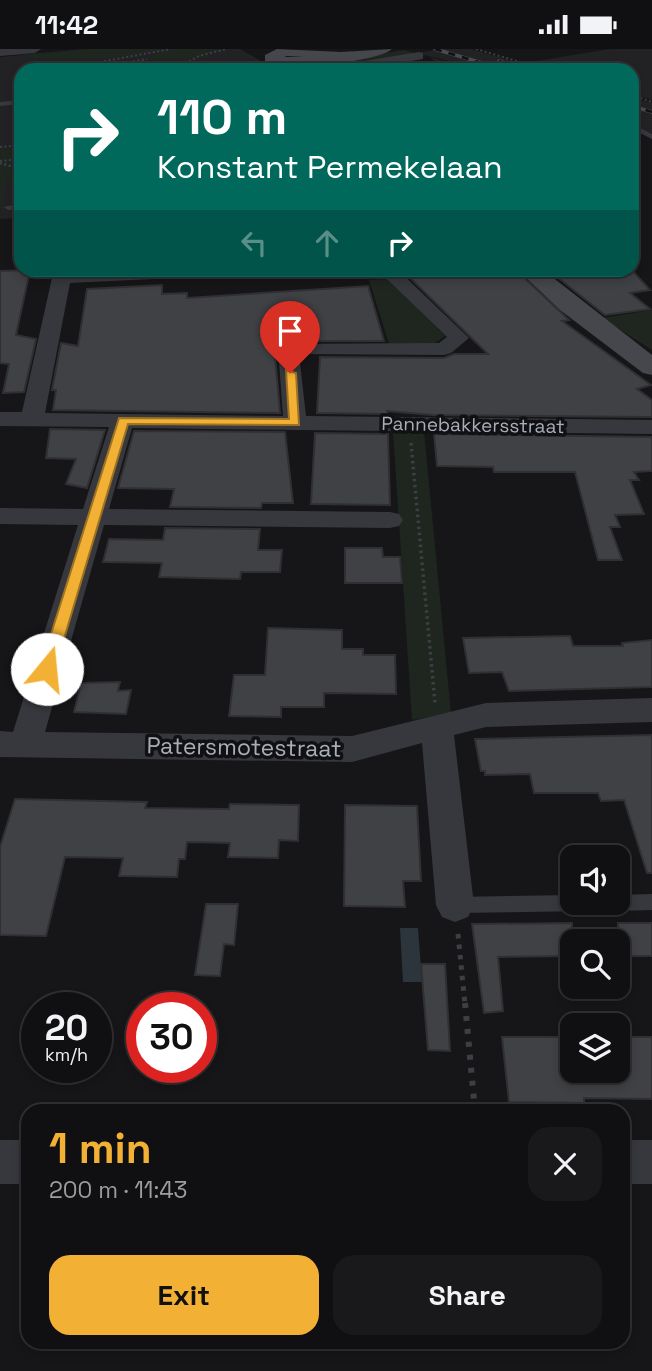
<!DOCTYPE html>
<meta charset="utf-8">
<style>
body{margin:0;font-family:"Space Grotesk",sans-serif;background:#19191b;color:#f1f3f6;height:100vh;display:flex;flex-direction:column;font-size:26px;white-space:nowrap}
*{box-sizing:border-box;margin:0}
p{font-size:23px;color:#9c9d9f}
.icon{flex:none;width:38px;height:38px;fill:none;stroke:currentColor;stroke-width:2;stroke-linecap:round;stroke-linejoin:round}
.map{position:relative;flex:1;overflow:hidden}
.drawer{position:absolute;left:21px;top:1055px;width:609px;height:245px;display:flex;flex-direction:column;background:#101012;border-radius:21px;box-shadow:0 4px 10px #0003,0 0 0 2px #303032}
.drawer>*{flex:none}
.guide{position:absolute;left:14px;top:14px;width:625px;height:214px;border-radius:21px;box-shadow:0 4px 10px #0003,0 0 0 2px #303032;background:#00695c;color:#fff;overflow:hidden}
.tools{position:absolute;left:560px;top:796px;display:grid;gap:14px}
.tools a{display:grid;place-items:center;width:70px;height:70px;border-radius:14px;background:#101012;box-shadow:0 4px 10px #0003,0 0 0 2px #303032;font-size:35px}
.speed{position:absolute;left:21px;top:943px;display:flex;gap:14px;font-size:35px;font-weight:700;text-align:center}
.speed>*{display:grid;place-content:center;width:91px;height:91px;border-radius:50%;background:#101012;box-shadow:0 4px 10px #0003,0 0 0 2px #303032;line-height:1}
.speed small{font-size:18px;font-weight:400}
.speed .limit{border:10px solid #d22;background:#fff;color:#111}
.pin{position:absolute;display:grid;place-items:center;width:60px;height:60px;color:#fff;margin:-72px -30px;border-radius:50% 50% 50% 0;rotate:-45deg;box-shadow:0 0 7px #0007}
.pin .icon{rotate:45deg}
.me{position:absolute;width:77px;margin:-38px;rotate:17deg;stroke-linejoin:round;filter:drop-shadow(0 0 5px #0008)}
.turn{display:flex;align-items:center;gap:24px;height:147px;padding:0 28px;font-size:32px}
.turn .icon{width:91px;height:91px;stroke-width:2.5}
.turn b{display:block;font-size:49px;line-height:60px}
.lanes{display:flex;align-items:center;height:66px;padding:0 28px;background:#0003;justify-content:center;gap:35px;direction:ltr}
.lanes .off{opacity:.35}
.round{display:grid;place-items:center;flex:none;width:74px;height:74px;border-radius:21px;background:#19191b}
.head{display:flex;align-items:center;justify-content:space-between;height:119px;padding:0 28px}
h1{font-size:42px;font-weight:600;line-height:52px;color:#f2b134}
.button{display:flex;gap:14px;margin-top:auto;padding:14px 28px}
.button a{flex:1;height:80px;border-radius:21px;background:#f2b134;color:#111;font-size:28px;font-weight:600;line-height:80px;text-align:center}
.button a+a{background:#19191b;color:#f1f3f6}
.status{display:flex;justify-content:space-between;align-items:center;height:49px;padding:0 35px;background:#101012;direction:ltr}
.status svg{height:19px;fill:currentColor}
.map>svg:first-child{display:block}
.built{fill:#222225}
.green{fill:#1e261f}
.water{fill:#2c353c}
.building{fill:#404145;stroke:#303034;stroke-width:2}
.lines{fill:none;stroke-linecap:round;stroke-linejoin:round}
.path-far4{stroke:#3d3f44;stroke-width:2;stroke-dasharray:2 2.5;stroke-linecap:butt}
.path-far3{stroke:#3d3f44;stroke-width:2.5;stroke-dasharray:2 2.5;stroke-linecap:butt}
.path-far2{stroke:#3d3f44;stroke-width:3.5;stroke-dasharray:2.5 3.5;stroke-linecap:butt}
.path-far1{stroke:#3d3f44;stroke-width:5;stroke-dasharray:4.5 6;stroke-linecap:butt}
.path{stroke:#3d3f44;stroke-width:6;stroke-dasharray:5 8;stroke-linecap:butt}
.lane{fill:#37383d;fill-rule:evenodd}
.street{fill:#37383d;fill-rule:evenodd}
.secondary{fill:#45474d;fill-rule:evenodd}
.rail-casing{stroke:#4a4c52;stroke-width:3.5}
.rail{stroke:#111113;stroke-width:2.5;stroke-dasharray:7;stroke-linecap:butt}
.route{fill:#f2b134;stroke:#9d7322;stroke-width:2}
.labels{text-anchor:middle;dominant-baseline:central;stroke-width:7;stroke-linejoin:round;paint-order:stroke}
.far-street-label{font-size:19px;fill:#a8adb8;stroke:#111113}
.street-label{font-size:23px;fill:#a8adb8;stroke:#111113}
</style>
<div class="status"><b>11:42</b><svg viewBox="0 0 49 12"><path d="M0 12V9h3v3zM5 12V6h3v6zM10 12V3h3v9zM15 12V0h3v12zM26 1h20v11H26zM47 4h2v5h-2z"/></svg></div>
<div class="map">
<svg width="652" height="1322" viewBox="0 0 652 1322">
<rect width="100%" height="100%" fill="#161618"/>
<!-- built -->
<g class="built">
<polygon points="86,0 240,0 277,21 21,21 21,169 0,170 0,8"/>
<polygon points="442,0 471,0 544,21 484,21 417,4"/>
<polygon points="610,0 652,0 652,51 632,45 632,21 549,21 524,14"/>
<polygon points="632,48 652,54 652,84 632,81"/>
</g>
<!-- green -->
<g class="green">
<polygon points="86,0 168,0 69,16 19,6"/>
<path d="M175 0H223C195 6 173 29 150 11L152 6Z"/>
<polygon points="404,1 477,21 445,21 430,8 415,5 319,20 304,17"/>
<polygon points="21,98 21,131 7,132 0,164 0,100"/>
<polygon points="389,230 445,287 432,296 389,295 369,231"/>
<polygon points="652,261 652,301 602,269"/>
<polygon points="393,382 424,382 451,664 412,671"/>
</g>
<!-- water -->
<polygon class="water" points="400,879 418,879 422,933 403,933"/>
<!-- building -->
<g class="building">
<polygon points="401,220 515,220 569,271 562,272 651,336 637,340 652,351 652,368 432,366 387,362 388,365 317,364 320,308 444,309 454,305 488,305"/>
<polygon points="547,220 631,220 650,241 630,244 650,260 605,266"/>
<polygon points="30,221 16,286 36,290 24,343 3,344 9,315 0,314 0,222"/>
<polygon points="162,236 162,245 187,244 187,249 368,237 384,292 281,292 274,295 280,364 53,361 56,341 52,341 61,294 78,297 87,240"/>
<polygon points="50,380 105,381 87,439 66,435 76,410 46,409"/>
<polygon points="134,382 285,383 293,454 262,454 261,459 170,458 174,440 118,439"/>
<polygon points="315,384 388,385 390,456 311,455"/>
<polygon points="434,385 652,388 652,422 634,423 639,431 630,431 644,465 615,466 620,478 610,478 622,511 598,511 575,423 494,423 493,418 437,417"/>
<polygon points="165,479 260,480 258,501 282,501 280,523 241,523 240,530 159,528 162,514 103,513 109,490 163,491"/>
<polygon points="345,499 382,499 383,508 400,508 402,534 345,534"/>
<polygon points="268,579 342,581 342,600 363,600 363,606 395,606 396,645 324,644 324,658 281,658 281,668 229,667 234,626 265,626"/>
<polygon points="570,587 573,597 623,597 622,594 652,591 652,638 509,642 502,623 469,624 463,589"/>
<polygon points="120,633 118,642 131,641 126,665 74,663 81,634"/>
<polygon points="652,686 652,824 647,824 624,751 601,752 598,744 534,744 530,725 485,726 485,722 481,722 475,690"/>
<polygon points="15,750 147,753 145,759 229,760 230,755 299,756 298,792 279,791 278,809 228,808 230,794 187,793 185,810 179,810 177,828 119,827 123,809 65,808 46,887 0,886 0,798"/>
<polygon points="345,756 417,757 421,832 403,832 405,858 344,857"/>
<polygon points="206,855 238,855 234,896 224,895 220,927 195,926"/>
<polygon points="572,874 572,907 498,908 503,962 484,964 472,875"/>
<rect x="618" y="874" width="34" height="33"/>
<polygon points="421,915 445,915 450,1002 428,1001"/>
<polygon points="502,988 572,988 572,1022 618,1022 618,988 652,988 652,1050 584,1049 584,1054 509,1053"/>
</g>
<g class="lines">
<!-- path-far4 -->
<g class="path-far4">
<polyline points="476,0 547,21"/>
<polyline points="46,14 83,16 171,0"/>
<polyline points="102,18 147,10"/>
<polyline points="69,21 79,18"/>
<polyline points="119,21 178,19 199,7 226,0"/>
<polyline points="632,46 652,53"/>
<polyline points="0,98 21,96"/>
<polyline points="0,112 21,110"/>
</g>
<!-- path-far3 -->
<polyline class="path-far3" points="0,114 21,120"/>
<!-- path-far2 -->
<polyline class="path-far2" points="411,394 435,654"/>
<!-- path-far1 -->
<polyline class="path-far1" points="458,885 465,956"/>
<!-- path -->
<polyline class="path" points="465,954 475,1062"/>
<!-- lane -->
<g class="lane">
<polygon points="21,51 21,55 0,57 0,53"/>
<polygon points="632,75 652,85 652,90 632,80"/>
<polygon points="21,154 21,160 8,161 4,158"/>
<polygon points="652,845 652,861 618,862 611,860 609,854 618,854 618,846"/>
<polygon points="572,846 572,854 597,854 595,860 588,862 455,864 448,862 446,856 448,850 455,848"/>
</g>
<!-- street -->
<g class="street">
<polygon points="0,0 41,0 35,4 0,7"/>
<polygon points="419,3 423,4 423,10 357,21 328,21 334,17"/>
<polygon points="54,220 244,220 235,226 70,234 45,364 283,367 278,299 281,295 439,294 447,288 388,231 372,220 397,220 469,289 451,304 444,306 299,305 306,367 652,371 652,385 132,379 109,460 390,463 399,465 403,471 399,477 390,479 104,476 45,683 352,687 486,654 652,649 652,673 486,678 454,686 474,856 468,868 455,873 442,868 436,856 422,694 352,713 0,708 0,682 13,683 78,476 0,475 0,459 83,460 109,378 0,377 0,363 22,363"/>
<rect x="0" y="1091" width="28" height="44"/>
<rect x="623" y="1091" width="29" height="44"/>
</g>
<!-- secondary -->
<g class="secondary">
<path d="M277 0 341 3 392 0C377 14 284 21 265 12V6ZM287 7 304 8H284Z"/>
<polygon points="517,220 542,220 652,306 652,326 643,324 560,261"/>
</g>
<defs>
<g id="rail">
<polyline points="435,0 506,21"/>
<polyline points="499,12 526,21"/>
<polyline points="632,57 652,63"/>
</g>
</defs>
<!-- rail casing -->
<use href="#rail" class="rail-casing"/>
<!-- rail -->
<use href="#rail" class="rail"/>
</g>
<!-- route -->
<polygon class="route" points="286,321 296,324 299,376 128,375 55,620 47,625 42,623 40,620 119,369 289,370"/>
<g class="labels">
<!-- far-street labels -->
<g class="far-street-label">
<text transform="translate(473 376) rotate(1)">Pannebakkersstraat</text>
</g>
<!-- street labels -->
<g class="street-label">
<text transform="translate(244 698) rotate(1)">Patersmotestraat</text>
</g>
</g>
</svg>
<div class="tools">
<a><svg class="icon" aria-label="sound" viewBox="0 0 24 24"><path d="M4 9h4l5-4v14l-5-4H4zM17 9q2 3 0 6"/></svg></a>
<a><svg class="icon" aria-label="search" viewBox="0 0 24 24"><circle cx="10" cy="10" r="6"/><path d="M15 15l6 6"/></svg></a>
<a><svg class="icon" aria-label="layers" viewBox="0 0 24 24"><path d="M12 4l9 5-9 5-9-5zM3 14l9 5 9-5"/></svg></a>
</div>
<div class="speed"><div>20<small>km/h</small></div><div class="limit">30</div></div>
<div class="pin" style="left:290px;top:324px;background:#d93025"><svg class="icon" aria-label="arrive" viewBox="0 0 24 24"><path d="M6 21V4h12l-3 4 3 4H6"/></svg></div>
<svg class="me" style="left:47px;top:620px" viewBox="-20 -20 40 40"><circle r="19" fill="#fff"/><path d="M0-13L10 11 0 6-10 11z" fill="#f2b134"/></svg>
<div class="guide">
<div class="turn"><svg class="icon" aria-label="right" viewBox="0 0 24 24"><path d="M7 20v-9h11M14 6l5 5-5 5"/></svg><div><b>110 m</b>Konstant Permekelaan</div></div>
<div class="lanes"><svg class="icon off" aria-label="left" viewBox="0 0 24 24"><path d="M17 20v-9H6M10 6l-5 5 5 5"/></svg><svg class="icon off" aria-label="ahead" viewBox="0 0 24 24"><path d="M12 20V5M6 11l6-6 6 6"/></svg><svg class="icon" aria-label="right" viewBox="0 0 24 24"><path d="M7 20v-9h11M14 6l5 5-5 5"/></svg></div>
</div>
<section class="drawer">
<div class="head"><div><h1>1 min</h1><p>200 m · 11:43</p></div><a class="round"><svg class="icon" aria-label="close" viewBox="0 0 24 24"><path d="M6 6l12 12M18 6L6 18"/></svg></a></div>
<div class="button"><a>Exit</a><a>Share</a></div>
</section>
</div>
